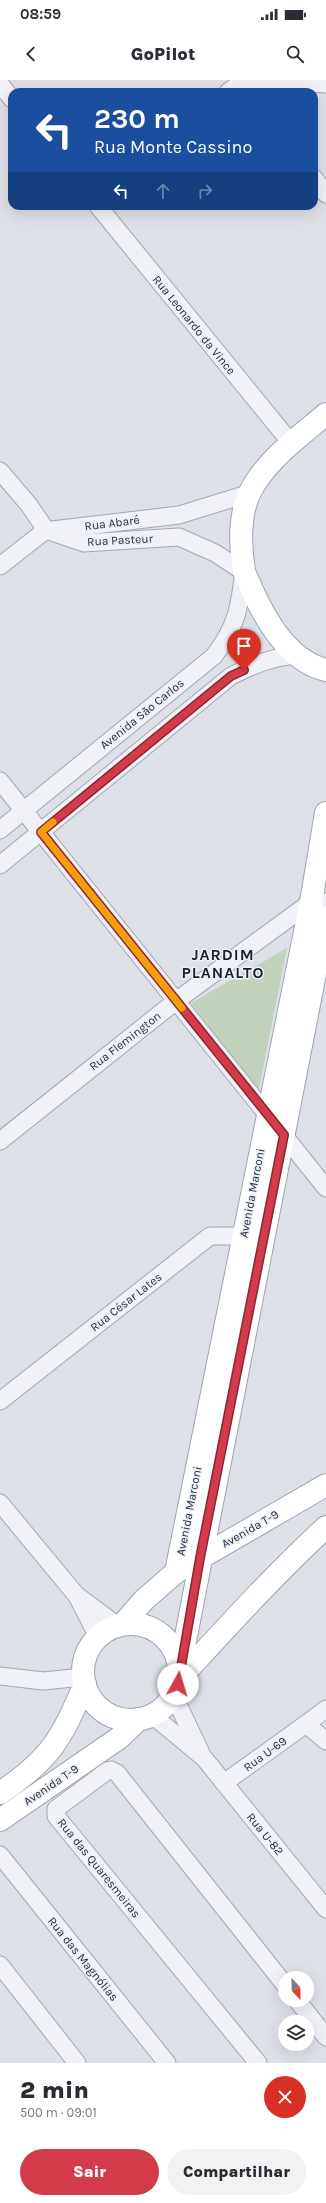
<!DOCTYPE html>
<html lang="pt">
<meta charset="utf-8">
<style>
body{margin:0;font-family:Karla,sans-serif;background:#f2f2f3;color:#2b2b33;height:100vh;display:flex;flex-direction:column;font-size:15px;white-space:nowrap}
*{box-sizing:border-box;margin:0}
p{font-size:13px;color:#7c7c81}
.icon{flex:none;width:22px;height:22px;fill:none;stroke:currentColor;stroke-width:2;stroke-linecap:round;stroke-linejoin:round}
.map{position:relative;height:1983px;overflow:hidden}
.side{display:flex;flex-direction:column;background:#fff;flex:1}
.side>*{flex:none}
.guide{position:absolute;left:8px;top:8px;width:310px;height:122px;border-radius:12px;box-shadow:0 4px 16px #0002;background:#1a4fa0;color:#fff;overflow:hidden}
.needle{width:26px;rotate:158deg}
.buttons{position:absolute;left:278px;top:1891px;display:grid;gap:8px}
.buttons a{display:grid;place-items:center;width:36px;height:36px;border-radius:50%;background:#fff;box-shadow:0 4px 16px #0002;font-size:20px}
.pin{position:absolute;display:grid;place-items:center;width:34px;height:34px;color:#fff;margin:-41px -17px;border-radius:50% 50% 50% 0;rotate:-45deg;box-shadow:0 0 4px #0007}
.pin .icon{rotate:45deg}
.me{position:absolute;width:44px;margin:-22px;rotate:6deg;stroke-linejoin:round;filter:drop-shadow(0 0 3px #0008)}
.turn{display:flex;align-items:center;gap:14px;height:84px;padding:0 20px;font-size:18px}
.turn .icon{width:52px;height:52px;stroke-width:2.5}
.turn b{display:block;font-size:28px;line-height:34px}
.lanes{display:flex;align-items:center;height:38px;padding:0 20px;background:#0003;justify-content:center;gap:20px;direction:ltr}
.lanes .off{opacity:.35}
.round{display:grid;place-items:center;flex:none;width:42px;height:42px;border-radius:21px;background:#f2f2f3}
.overview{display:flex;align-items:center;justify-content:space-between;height:68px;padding:0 20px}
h1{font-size:24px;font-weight:800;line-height:30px}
.button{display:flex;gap:8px;margin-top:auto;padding:8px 20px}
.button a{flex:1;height:46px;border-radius:24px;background:#d33b4b;color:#fff;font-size:16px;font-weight:800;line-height:46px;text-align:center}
.button a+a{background:#f2f2f3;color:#2b2b33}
.status{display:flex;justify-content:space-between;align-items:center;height:28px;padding:0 20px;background:#fff;direction:ltr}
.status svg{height:11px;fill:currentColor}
header{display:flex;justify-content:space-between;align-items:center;height:52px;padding:0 20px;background:#fff;font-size:18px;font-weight:800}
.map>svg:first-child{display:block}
.green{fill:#c2d2bd}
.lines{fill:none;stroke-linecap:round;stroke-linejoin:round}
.minor-casing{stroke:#a2a7b1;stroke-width:19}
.major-casing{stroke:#9ca4b4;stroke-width:24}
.minor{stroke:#eff1f6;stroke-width:17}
.major{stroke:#fff;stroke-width:22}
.route-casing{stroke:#892631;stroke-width:10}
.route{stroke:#d33b4b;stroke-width:7}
.slow{stroke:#f59e0b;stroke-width:7}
.labels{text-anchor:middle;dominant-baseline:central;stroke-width:3;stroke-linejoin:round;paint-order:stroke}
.street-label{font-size:12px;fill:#262e3e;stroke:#eceff5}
.district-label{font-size:16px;font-weight:bold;letter-spacing:1px;fill:#181f2f;stroke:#eceff5}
</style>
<div class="status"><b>08:59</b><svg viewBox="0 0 49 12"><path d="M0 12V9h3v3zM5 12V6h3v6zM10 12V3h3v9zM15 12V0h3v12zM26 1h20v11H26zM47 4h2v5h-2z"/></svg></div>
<header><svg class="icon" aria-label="back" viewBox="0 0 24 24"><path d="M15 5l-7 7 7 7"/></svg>GoPilot<svg class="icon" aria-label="search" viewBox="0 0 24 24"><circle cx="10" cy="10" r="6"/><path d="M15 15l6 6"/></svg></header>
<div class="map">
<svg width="326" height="1983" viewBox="0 0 326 1983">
<rect width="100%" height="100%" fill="#dde0e7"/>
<!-- green -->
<polygon class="green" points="287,868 258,1014 191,923"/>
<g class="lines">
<defs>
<g id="minor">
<polyline points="257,0 326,4"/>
<polyline points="0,4 12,19"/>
<polyline points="228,12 239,4 255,0"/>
<polyline points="314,98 326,114"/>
<polyline points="98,126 291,363"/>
<polyline points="0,391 29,425 46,450"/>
<polyline points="52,450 179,435 250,413"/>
<polyline points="0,486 46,450"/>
<polyline points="0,701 326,1108"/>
<path d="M0 750 214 576C237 546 239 529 244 492L215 473 179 457 84 463 46 450"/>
<path d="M0 785 231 596C253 585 272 577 297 575"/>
<polyline points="0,1061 176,921 311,822 326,822"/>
<polyline points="0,1321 210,1156 255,1156"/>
<polyline points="0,1423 77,1516 98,1557"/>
<polyline points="79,1517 118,1546"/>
<polyline points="0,1596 43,1601 83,1597"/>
<polyline points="174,1616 201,1673"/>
<polyline points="326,1629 306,1644 326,1661"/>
<polyline points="152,1635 204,1678 326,1829"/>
<polyline points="224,1703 306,1644"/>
<polyline points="0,1775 167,1983"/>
<polyline points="0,1885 77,1983"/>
<polyline points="297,1920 326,1957"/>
<polyline points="258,1983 56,1736 56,1729 107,1691 111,1690 117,1693 285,1905"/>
</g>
<g id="major">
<path d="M326 334C299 357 266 380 250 412 239 434 240 467 244 490 245 497 250 503 252 510 266 541 290 582 326 590"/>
<polyline points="176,1492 311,822 326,733"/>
<circle cx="131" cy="1592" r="48"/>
<polyline points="123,1544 144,1520 176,1492 326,1405"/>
<polyline points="180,1587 326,837"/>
<path d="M180 1598C228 1546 274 1495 326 1447"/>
<path d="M0 1713C51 1679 61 1659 85 1604"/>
<polyline points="0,1740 119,1658 139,1639"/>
</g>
</defs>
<!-- minor casing -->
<use href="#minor" class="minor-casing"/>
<!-- major casing -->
<use href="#major" class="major-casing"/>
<!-- minor -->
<use href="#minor" class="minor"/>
<!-- major -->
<use href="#major" class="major"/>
</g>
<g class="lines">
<defs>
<polyline id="route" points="178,1604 200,1478 284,1055 41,752 231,596 244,590"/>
</defs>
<!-- route casing -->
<use href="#route" class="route-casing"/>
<!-- route -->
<use href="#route" class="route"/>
<!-- slow -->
<polyline class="slow" points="53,742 41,752 182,928"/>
</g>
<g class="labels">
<!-- street labels -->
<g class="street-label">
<text transform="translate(194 245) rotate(51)">Rua Leonardo da Vince</text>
<text transform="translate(112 443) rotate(-7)">Rua Abaré</text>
<text transform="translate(120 460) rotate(-3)">Rua Pasteur</text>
<text transform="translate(142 634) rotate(-39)">Avenida São Carlos</text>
<text transform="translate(125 961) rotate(-38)">Rua Flemington</text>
<text transform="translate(252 1113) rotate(-79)">Avenida Marconi</text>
<text transform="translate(126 1222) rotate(-38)">Rua César Lates</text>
<text transform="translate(189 1431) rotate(-79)">Avenida Marconi</text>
<text transform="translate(250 1449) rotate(-30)">Avenida T-9</text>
<text transform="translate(265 1674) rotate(-36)">Rua U-69</text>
<text transform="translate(51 1705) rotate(-34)">Avenida T-9</text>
<text transform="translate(265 1754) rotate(51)">Rua U-82</text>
<text transform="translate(99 1788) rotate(51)">Rua das Quaresmeiras</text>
<text transform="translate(83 1879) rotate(51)">Rua das Magnólias</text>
</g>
<!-- district labels -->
<g class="district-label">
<text x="223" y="874">JARDIM<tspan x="223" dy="18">PLANALTO</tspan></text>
</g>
</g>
</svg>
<div class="buttons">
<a><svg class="needle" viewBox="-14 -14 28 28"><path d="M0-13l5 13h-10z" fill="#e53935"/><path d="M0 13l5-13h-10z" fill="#7c7c81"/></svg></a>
<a><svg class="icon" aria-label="layers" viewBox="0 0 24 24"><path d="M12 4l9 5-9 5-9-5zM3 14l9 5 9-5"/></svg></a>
</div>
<div class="pin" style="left:244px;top:590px;background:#d93025"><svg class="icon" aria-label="arrive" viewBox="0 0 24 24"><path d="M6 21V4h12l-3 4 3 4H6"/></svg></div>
<svg class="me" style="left:178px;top:1604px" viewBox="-20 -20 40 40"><circle r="19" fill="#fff"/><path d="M0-13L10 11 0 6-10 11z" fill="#d33b4b"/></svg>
<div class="guide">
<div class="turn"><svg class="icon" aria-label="left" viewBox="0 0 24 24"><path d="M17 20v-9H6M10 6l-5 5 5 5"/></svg><div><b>230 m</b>Rua Monte Cassino</div></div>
<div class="lanes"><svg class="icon" aria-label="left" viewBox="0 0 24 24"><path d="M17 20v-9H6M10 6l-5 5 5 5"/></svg><svg class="icon off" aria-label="ahead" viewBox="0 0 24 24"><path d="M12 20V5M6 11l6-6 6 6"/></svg><svg class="icon off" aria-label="right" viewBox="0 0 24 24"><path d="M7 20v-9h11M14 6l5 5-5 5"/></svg></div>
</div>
</div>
<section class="side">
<div class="overview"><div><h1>2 min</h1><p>500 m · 09:01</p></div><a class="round" style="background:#d93025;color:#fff"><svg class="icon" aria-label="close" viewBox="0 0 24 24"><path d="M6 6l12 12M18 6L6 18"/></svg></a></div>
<div class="button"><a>Sair</a><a>Compartilhar</a></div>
</section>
